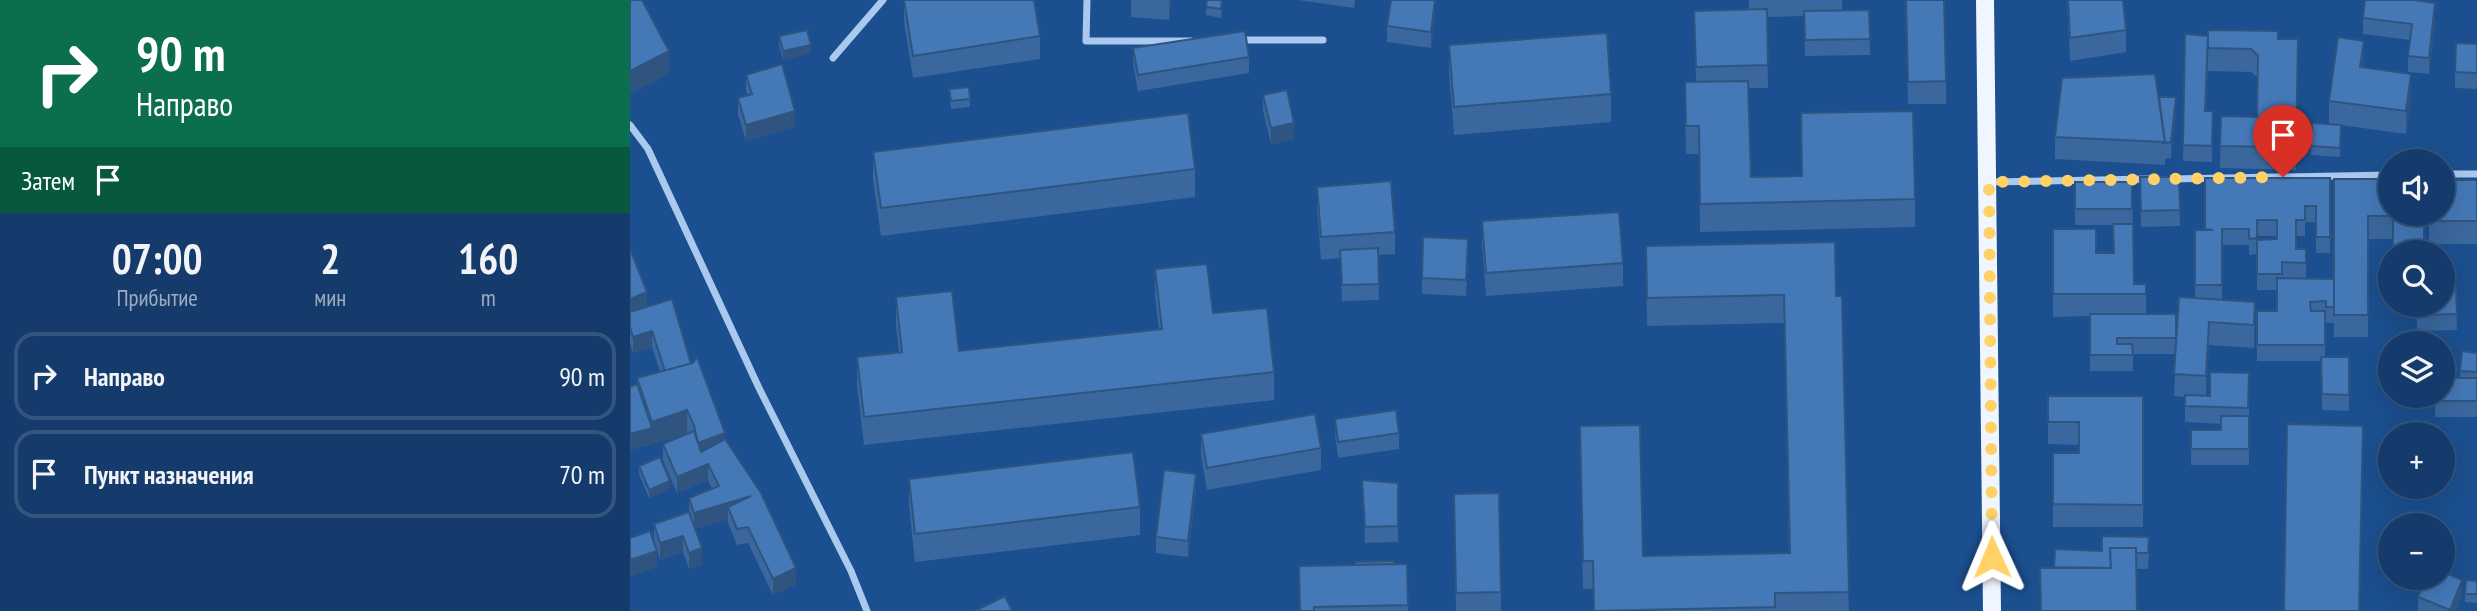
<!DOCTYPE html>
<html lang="ru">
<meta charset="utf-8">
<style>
body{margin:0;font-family:"PT Sans Narrow",sans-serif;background:#214673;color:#f1f3f6;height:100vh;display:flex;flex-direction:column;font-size:26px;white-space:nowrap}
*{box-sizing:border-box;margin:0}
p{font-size:23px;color:#9dadc1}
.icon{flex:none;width:38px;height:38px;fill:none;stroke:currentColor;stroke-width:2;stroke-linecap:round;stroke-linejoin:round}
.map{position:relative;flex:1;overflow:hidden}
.sheet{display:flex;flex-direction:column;background:#143b6b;width:630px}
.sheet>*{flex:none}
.guide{background:#0b6e4f;color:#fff;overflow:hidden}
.buttons{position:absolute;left:1748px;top:149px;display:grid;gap:14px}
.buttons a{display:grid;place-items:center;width:77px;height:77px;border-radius:50%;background:#143b6b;box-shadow:0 7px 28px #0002,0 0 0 2px #33557e;font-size:35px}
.pin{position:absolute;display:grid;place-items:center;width:60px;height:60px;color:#fff;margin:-72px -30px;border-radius:50% 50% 50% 0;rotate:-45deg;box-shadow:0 0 7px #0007}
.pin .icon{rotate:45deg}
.me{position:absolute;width:77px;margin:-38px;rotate:359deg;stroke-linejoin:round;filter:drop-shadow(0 0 5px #0008)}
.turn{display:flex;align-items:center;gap:24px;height:147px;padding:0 21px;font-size:32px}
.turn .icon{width:91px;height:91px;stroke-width:2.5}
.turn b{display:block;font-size:49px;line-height:60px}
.then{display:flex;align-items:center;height:66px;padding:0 21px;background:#0003;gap:14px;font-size:26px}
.eta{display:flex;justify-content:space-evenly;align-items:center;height:119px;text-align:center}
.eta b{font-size:42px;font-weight:700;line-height:49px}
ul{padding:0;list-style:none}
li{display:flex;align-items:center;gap:21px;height:88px;margin:0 14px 10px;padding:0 7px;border:4px solid #33557e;border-radius:21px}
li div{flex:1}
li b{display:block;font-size:26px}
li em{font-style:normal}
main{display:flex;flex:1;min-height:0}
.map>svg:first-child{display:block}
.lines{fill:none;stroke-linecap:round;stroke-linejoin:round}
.street{stroke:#a9c9ee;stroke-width:7}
.primary{stroke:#f0f6ff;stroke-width:18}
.wall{fill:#3a679d;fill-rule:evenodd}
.shaded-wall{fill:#305480}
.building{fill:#4478b7;stroke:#305480;stroke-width:2}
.route{stroke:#ffd166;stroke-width:12;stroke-dasharray:0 21.6}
</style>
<main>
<section class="sheet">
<div class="guide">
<div class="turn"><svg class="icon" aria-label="right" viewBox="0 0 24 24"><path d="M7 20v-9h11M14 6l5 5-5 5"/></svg><div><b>90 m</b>Направо</div></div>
<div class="then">Затем<svg class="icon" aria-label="arrive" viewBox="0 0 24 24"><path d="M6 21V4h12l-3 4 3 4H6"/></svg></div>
</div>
<div class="eta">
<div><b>07:00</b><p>Прибытие</p></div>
<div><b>2</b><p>мин</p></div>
<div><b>160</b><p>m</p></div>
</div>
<ul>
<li><svg class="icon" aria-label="right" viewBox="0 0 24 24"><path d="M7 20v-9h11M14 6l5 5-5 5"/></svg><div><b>Направо</b></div><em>90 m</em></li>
<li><svg class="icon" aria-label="arrive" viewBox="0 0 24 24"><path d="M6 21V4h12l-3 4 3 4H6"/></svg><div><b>Пункт назначения</b></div><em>70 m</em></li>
</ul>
</section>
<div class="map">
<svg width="1847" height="611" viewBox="0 0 1847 611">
<rect width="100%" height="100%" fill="#1b4f8f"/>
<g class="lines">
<!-- street -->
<g class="street">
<polyline points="457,0 456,41 561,41"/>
<polyline points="608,40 693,40"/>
<polyline points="203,58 253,0"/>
<polyline points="0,125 18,149 129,388 221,571 237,611"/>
<polyline points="1813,174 1847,174"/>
<polyline points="1541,179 1760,175"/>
<polyline points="1359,182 1519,179"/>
</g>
<!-- primary -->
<polyline class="primary" points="1355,0 1362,611"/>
</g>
<!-- wall -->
<g class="wall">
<polygon points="274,0 410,36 410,59 283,78 274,22"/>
<polygon points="501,0 541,0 539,20 501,17"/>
<polygon points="577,0 593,0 591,18 576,15"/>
<polygon points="668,0 725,0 724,8"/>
<polygon points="805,0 805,11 801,48 757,42 757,26"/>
<polygon points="1119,0 1212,0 1212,10 1239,10 1240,55 1175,56 1174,16 1137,17 1138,88 1118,88 1121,177 1172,176 1171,113 1285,199 1285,227 1070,232 1069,154 1056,154 1055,110 1055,82 1066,82 1064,11 1119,10"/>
<polygon points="1275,0 1316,81 1316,104 1278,104"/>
<polygon points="1437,0 1493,0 1496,30 1496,52 1440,61"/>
<polygon points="1733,18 1805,19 1799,74 1778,72 1778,56 1780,40 1733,34"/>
<polygon points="1555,34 1578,36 1668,39 1666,170 1590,168 1591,116 1627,117 1628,78 1621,72 1578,71 1578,59 1576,111 1583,111 1582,162 1553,161"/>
<polygon points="149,36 181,53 153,60 149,45"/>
<polygon points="1847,44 1847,89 1825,88 1825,72"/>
<polygon points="819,45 981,94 981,122 824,135 819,73"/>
<polygon points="503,48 619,57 619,73 508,91 503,64"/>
<polygon points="1734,64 1733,68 1781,97 1776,134 1711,125 1710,157 1681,155 1682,123 1699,124 1699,101"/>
<polygon points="116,75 165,127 116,141 108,114 108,98 118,96 116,91"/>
<polygon points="319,89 340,99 340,107 321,109"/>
<polygon points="633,95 664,139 641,144 633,111"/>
<polygon points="1529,97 1546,113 1541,158 1535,159 1535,165 1425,159 1425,137"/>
<polygon points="243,152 565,169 565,197 251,236 243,180"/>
<polygon points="1510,177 1549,177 1550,226 1511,227"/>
<path d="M1575 178H1700V253H1686V222H1675V236H1666V249H1676V279H1704V179L1794 214 1763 239H1738V337H1704V323H1696V317H1695V357H1719V411L1692 410 1691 361H1627V311H1647V290H1627V254L1619 255V245H1592V300L1625 325 1624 348 1579 345 1576 395 1619 389V465H1561V430H1591V424L1555 422V397L1544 396 1546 354H1503V371H1460V316L1423 317V229L1466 253H1483V225H1445V182H1502L1504 284H1516V314H1546V352L1565 298V230H1575ZM1627 236H1647V239L1627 240Z"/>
<polygon points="1847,180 1847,244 1799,244 1799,214"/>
<polygon points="687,187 765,232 765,254 748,255 749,300 712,301 710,258 691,260 687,209"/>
<polygon points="852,221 993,263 993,286 856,296 852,244"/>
<polygon points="1016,246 1206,296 1219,611 963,611 963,589 953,589 950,426 1013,556 1159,553 1154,323 1017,326"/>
<polygon points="0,249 17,307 61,364 95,439 166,584 143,595 118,543 107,545 98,523 98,519 65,529 72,564 59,569 53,552 30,560 24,540 24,524 59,512 59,498 82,489 78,480 47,493 33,460 33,444 57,434 57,433 22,444 0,450 0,387 7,384 7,378 30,372 22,347 3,353 0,343"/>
<polygon points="838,255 836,296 792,294 792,278"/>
<polygon points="525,269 583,313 644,372 644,400 234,445 227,385 227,357 269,353 266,325 266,297 329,351 529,329 525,297"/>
<polygon points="1826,289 1827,330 1787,331 1787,304"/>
<polygon points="1847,353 1847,417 1805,417 1805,396 1830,378 1830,371"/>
<polygon points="1418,396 1513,396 1513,527 1423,527 1423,453 1449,453 1449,445 1418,444"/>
<polygon points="705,419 769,433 769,449 708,458 705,435"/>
<polygon points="571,434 691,448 691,470 577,490 571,456"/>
<polygon points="9,466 40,489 19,498 9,474"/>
<polygon points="279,479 510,507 510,535 285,562 279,507"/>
<polygon points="732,480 768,483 768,542 735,543"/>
<polygon points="566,490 558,557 526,553 526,537"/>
<polygon points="824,494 871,592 871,611 826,611"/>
<polygon points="1425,549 1519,554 1518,569 1424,568"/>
<polygon points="777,564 778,611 669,611 669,566"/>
<polygon points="1847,581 1847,603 1835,602 1835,594"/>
<polygon points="1832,596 1826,611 1788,611 1788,597"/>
</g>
<!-- shaded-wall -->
<g class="shaded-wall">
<polygon points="539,0 541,0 539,20"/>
<polygon points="805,0 805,11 801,48 801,32"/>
<polygon points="1805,3 1805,19 1799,74 1799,58"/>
<polygon points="1734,41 1734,64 1730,90 1730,67"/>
<polygon points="181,45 181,53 153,60 153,51"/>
<polygon points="39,51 39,74 0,94 0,71"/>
<polygon points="1781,74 1781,97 1776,134 1776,111"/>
<polygon points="1546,97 1546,113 1541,158 1541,142"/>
<polygon points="165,111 165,127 116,141 116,125"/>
<polygon points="664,123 664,139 641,144 641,128"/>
<polygon points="17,292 17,315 0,322 0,299"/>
<polygon points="1625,302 1625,325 1624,348 1624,325"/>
<polygon points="1579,322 1579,345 1576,398 1576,376"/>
<polygon points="22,331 22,347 3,353 3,337"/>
<polygon points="57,410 57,433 22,444 0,450 0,434 22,428 22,422"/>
<polygon points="95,433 95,455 68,465 68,443"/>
<polygon points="78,464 78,480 47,493 47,477"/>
<polygon points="566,474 566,490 558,557 558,541"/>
<polygon points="40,481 40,489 19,498 19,490"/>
<polygon points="121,496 98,507 98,519 64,529 64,513"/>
<polygon points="53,536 53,552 30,560 30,543"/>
<polygon points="72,548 72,564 59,569 59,553"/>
<polygon points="27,551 27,567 0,577 0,560"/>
<polygon points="166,568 166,584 143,595 143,579"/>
<polygon points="1832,580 1832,596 1826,611 1820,611"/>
</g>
<!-- building -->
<g class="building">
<polygon points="0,0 12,0 39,51 0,71"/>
<polygon points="274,0 404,0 410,36 283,56"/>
<polygon points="577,0 592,0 591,9 576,7"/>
<polygon points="761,0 805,0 801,32 757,26"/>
<polygon points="1276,0 1314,0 1316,81 1278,82"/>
<polygon points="1438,0 1493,0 1496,30 1440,38"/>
<polygon points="1735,0 1783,0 1805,3 1799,58 1778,56 1782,24 1733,18"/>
<polygon points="1137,9 1138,65 1066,67 1064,11"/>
<polygon points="1239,10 1240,39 1175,40 1174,11"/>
<polygon points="177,30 181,45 153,51 149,36"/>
<polygon points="1578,30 1648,31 1648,39 1668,39 1666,147 1590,146 1591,116 1627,117 1628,56 1621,49 1578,48"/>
<polygon points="615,31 619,57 508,75 503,48"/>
<polygon points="977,33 981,94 824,107 819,45"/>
<polygon points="1555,34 1578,36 1575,111 1583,111 1582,146 1553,145"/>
<polygon points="1708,37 1734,41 1730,67 1781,74 1776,111 1699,101"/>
<polygon points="1826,43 1847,44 1847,73 1825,72"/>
<polygon points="152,64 165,111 116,125 108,98 122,94 116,75"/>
<polygon points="1525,74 1535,142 1425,137 1432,78"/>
<polygon points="1118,81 1121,177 1172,176 1171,113 1283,111 1285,199 1070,204 1069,126 1056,126 1055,82"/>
<polygon points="339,87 340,99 321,101 319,89"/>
<polygon points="657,90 664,123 641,128 633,95"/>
<polygon points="1529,97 1546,97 1541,142 1534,143 1535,142"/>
<polygon points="558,113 565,169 251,208 243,152"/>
<polygon points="1682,123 1711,125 1710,148 1681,146"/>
<polygon points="1510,177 1549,177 1550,210 1511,211"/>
<polygon points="1575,178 1700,178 1700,237 1686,237 1686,206 1675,206 1675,220 1666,220 1666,249 1676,249 1676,263 1652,262 1652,274 1627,274 1627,240 1647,239 1647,220 1627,220 1627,238 1619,239 1619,229 1592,229 1592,285 1565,285 1565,230 1583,230 1575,229"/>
<polygon points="1704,179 1760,179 1760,214 1794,214 1794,252 1763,252 1763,216 1738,216 1738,315 1704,315"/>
<polygon points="1813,180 1847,180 1847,221 1799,221 1799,214 1813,214"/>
<polygon points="761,181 765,232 691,237 687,187"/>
<rect x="1445" y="182" width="57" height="27"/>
<polygon points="989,212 993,263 856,273 852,221"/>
<polygon points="1483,224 1503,224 1504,284 1516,284 1516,294 1423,294 1423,229 1466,229 1466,253 1484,253"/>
<polygon points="793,237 838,239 836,280 792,278"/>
<polygon points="1205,242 1206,296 1212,296 1219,592 1145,593 1145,607 964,611 963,561 953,561 950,426 1010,425 1013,556 1160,553 1154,295 1017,298 1016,246"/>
<polygon points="748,248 749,284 712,285 710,250"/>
<polygon points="0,249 17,292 0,299"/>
<polygon points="577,264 583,313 637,308 644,372 234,417 227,357 272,352 266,297 322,291 329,351 532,329 525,269"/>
<polygon points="1647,278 1704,279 1704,307 1696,307 1696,301 1680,302 1681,311 1695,311 1695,345 1627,345 1627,311 1647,311"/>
<polygon points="1813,289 1826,289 1827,314 1787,315 1787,304 1813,304"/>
<polygon points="1549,297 1625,302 1624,325 1579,322 1576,376 1544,374"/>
<polygon points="42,299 61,364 35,371 22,331 3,337 0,327 0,312"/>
<polygon points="1460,314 1546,314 1546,338 1487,338 1487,344 1502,344 1503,355 1460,355"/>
<polygon points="1832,351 1847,353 1847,372 1830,371"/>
<polygon points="67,357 95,433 68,443 64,425 57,410 22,422 7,378 63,363"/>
<polygon points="1691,357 1719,357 1719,395 1692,394"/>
<polygon points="1580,372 1619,373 1618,408 1555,406 1555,395 1580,396"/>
<polygon points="1813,378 1847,378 1847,401 1805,401 1805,396 1813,396"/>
<polygon points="7,384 22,428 0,434 0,387"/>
<polygon points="1418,396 1513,396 1513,505 1423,504 1423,453 1449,453 1449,422 1418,422"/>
<polygon points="766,410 769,433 708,442 705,419"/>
<polygon points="685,414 691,448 577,468 571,434"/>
<polygon points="1591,416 1619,416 1619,449 1561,449 1561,430 1591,430"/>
<polygon points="1657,424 1733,426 1729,611 1654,611"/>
<polygon points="64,431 71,452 95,439 131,493 166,568 143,579 118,527 107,529 98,507 121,496 64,513 59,498 89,486 78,464 47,477 33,444"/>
<polygon points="503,452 510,507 285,534 279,479"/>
<polygon points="30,457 40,481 19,490 9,466"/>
<polygon points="534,470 566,474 558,541 526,537"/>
<polygon points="732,480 768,483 768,526 735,527"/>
<polygon points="869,493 871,592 826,593 824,494"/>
<polygon points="59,512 72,548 59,553 53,536 30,543 24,524"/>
<polygon points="20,531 27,551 0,560 0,538"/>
<polygon points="1472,536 1519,537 1518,553 1506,553 1506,548 1480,548 1481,568 1424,567 1425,549 1472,551"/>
<polygon points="1480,548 1506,548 1507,611 1411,611 1410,568 1481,568"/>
<polygon points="764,561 764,564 725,565 725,562"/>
<polygon points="777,564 778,605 684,607 684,611 670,611 669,566"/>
<polygon points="1813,572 1832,580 1820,610 1788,597 1796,578 1813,578"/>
<polygon points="1836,580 1847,581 1847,594 1835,594"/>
<polygon points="375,596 382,611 345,611"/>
</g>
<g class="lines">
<!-- route -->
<polyline class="route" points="1362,557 1359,182 1653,177"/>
</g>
</svg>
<div class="buttons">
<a><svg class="icon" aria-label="sound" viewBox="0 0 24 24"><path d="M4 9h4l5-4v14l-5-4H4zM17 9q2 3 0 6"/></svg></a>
<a><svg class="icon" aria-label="search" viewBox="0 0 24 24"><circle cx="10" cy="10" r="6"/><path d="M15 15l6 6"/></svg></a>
<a><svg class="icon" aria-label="layers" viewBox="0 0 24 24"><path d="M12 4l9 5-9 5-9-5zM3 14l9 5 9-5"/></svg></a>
<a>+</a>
<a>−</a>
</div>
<div class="pin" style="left:1653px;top:177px;background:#d93025"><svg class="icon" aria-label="arrive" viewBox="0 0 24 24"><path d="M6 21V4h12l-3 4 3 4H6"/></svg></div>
<svg class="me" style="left:1362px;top:557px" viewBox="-20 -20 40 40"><path d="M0-17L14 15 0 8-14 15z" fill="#ffd166" stroke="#fff" stroke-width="4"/></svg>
</div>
</main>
